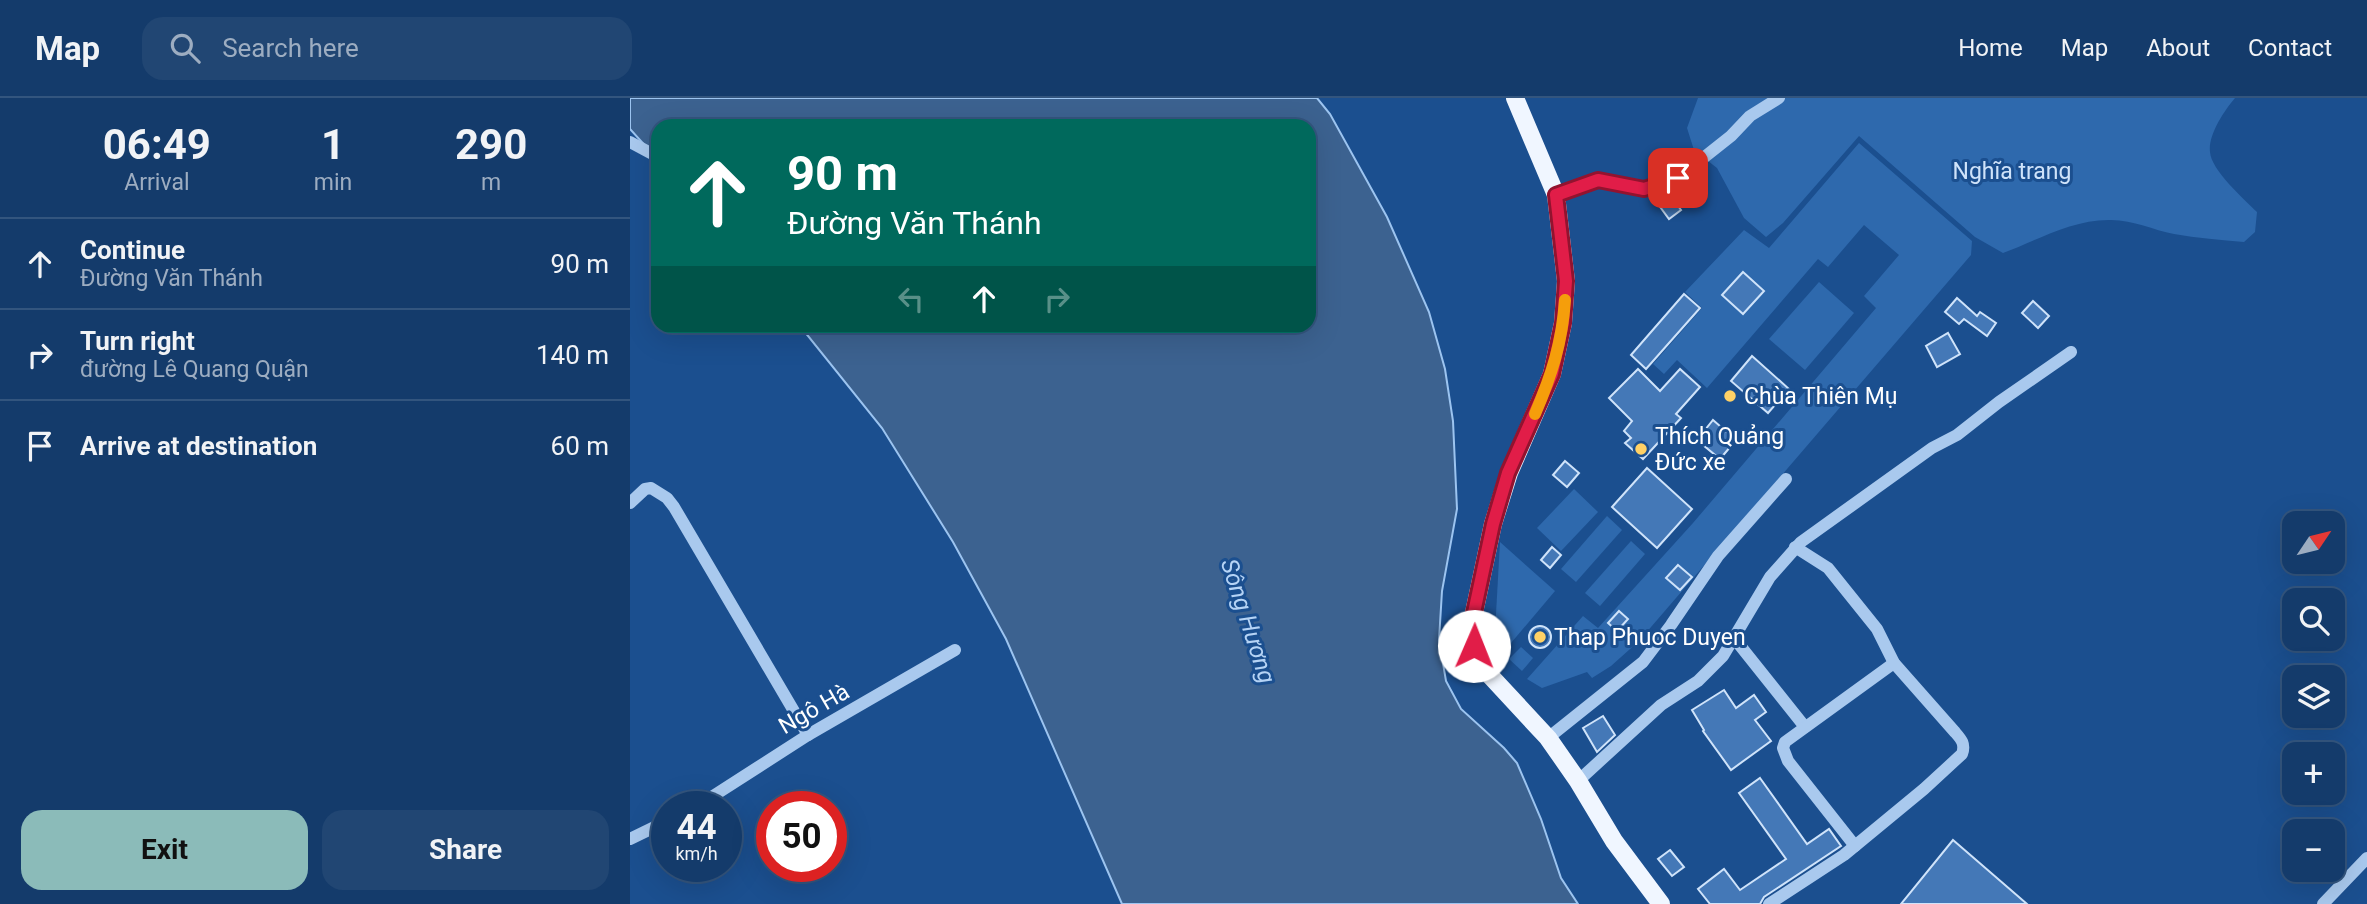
<!DOCTYPE html>
<meta charset="utf-8">
<style>
body{margin:0;font-family:Roboto,sans-serif;background:#214673;color:#f1f3f6;height:100vh;display:flex;flex-direction:column;font-size:26px;white-space:nowrap}
*{box-sizing:border-box;margin:0}
p{font-size:23px;color:#9dadc1}
.icon{flex:none;width:38px;height:38px;fill:none;stroke:currentColor;stroke-width:2;stroke-linecap:round;stroke-linejoin:round}
.map{position:relative;flex:1;overflow:hidden}
.side{display:flex;flex-direction:column;background:#143b6b;width:630px}
.side>*{flex:none}
.hud{position:absolute;left:21px;top:21px;width:665px;height:214px;border-radius:21px;box-shadow:0 7px 28px #0002,0 0 0 2px #33557e;background:#00695c;color:#fff;overflow:hidden}
.needle{width:46px;rotate:55deg}
.controls{position:absolute;left:1652px;top:413px;display:grid;gap:14px}
.controls a{display:grid;place-items:center;width:63px;height:63px;border-radius:14px;background:#143b6b;box-shadow:0 7px 28px #0002,0 0 0 2px #33557e;font-size:35px}
.speed{position:absolute;left:21px;top:693px;display:flex;gap:14px;font-size:35px;font-weight:700;text-align:center}
.speed>*{display:grid;place-content:center;width:91px;height:91px;border-radius:50%;background:#143b6b;box-shadow:0 7px 28px #0002,0 0 0 2px #33557e;line-height:1}
.speed small{font-size:18px;font-weight:400}
.speed .limit{border:10px solid #d22;background:#fff;color:#111}
.pin{position:absolute;display:grid;place-items:center;width:60px;height:60px;color:#fff;margin:-30px;border-radius:14px;box-shadow:0 4px 10px #0006}
.me{position:absolute;width:77px;margin:-38px;rotate:1deg;stroke-linejoin:round;filter:drop-shadow(0 0 5px #0008)}
.turn{display:flex;align-items:center;gap:24px;height:147px;padding:0 21px;font-size:32px}
.turn .icon{width:91px;height:91px;stroke-width:2.5}
.turn b{display:block;font-size:49px;line-height:60px}
.lanes{display:flex;align-items:center;height:66px;padding:0 21px;background:#0003;justify-content:center;gap:35px;direction:ltr}
.lanes .off{opacity:.35}
.eta{display:flex;justify-content:space-evenly;align-items:center;height:119px;text-align:center}
.eta b{font-size:42px;font-weight:700;line-height:49px}
.action{display:flex;gap:14px;margin-top:auto;padding:14px 21px}
.action a{flex:1;height:80px;border-radius:21px;background:#8bbbb9;color:#111;font-size:28px;font-weight:700;line-height:80px;text-align:center}
.action a+a{background:#214673;color:#f1f3f6}
ul{padding:0;list-style:none}
li{display:flex;align-items:center;gap:21px;height:91px;padding:0 21px;border-top:2px solid #33557e}
li div{flex:1}
li b{display:block;font-size:26px}
li em{font-style:normal}
header{display:flex;align-items:center;gap:42px;box-sizing:border-box;height:98px;padding:0 35px;background:#143b6b;border-bottom:2px solid #33557e}
header strong{font-size:33px}
nav{display:flex;gap:38px;margin-inline-start:auto;font-size:24px}
.search{width:490px;height:63px;background:#214673;display:flex;align-items:center;gap:18px;box-sizing:border-box;padding:0 24px;border-radius:21px;color:#9dadc1;font-size:26px}
main{display:flex;flex:1;min-height:0}
.map>svg:first-child{display:block}
.green{fill:#2e69ad}
.water{fill:#3c6290;stroke:#9cc4f0;stroke-width:2}
.building{fill:#4478b7;stroke:#cfe3fa;stroke-width:2}
.lines{fill:none;stroke-linecap:round;stroke-linejoin:round}
.minor{stroke:#a9c9ee;stroke-width:12}
.major{stroke:#f0f6ff;stroke-width:18}
.route-casing{stroke:#92132f;stroke-width:18}
.route{stroke:#e11d48;stroke-width:12}
.slow{stroke:#f59e0b;stroke-width:12}
.poi-dot{fill:#ffd166;stroke:#1b4f8f;stroke-width:2.5}
.labels{text-anchor:middle;dominant-baseline:central;stroke-width:6;stroke-linejoin:round;paint-order:stroke}
.park-label{font-size:23px;fill:#cfe3fa;stroke:#1b4f8f}
.poi-label{font-size:23px;fill:#fff;stroke:#1b4f8f;text-anchor:start}
.street-label{font-size:23px;fill:#fff;stroke:#1b4f8f}
.water-label{font-size:24px;font-style:italic;fill:#b5d3f5;stroke:#1b4f8f}
</style>
<header>
<strong>Map</strong>
<div class="search"><svg class="icon" aria-label="search" viewBox="0 0 24 24"><circle cx="10" cy="10" r="6"/><path d="M15 15l6 6"/></svg>Search here</div>
<nav><a>Home</a><a>Map</a><a>About</a><a>Contact</a></nav>
</header>
<main>
<section class="side">
<div class="eta">
<div><b>06:49</b><p>Arrival</p></div>
<div><b>1</b><p>min</p></div>
<div><b>290</b><p>m</p></div>
</div>
<ul>
<li><svg class="icon" aria-label="ahead" viewBox="0 0 24 24"><path d="M12 20V5M6 11l6-6 6 6"/></svg><div><b>Continue</b><p>Đường Văn Thánh</p></div><em>90 m</em></li>
<li><svg class="icon" aria-label="right" viewBox="0 0 24 24"><path d="M7 20v-9h11M14 6l5 5-5 5"/></svg><div><b>Turn right</b><p>đường Lê Quang Quận</p></div><em>140 m</em></li>
<li><svg class="icon" aria-label="arrive" viewBox="0 0 24 24"><path d="M6 21V4h12l-3 4 3 4H6"/></svg><div><b>Arrive at destination</b></div><em>60 m</em></li>
</ul>
<div class="action"><a>Exit</a><a>Share</a></div>
</section>
<div class="map">
<svg width="1737" height="806" viewBox="0 0 1737 806">
<rect width="100%" height="100%" fill="#1b4f8f"/>
<!-- green -->
<g class="green">
<path d="M1068 0H1605C1594 13 1578 37 1580 54 1581 72 1614 101 1627 114L1625 134 1614 144C1591 142 1567 140 1544 136 1523 132 1504 122 1481 122 1443 121 1408 142 1373 155L1345 139 1229 38 1153 125 1136 139 1114 120 1087 70 1064 52 1057 30Z"/>
<polygon points="1229,45 1342,143 1341,157 1009,543 981,568 962,580 957,574 912,590 897,581 953,518 968,530 1063,425 1246,210 1234,198 1269,157 1234,127 1198,169 1188,161 1077,290 1047,262 1034,276 1023,266 1072,210 1055,194 1114,132 1139,150"/>
<polygon points="1189,184 1224,215 1175,272 1139,241"/>
<polygon points="944,391 968,414 931,453 907,430"/>
<polygon points="977,418 992,432 946,484 931,471"/>
<polygon points="1001,443 1015,456 970,508 955,495"/>
<polygon points="870,444 925,493 870,558 864,552"/>
<polygon points="891,549 903,560 892,573 879,561"/>
</g>
<!-- water -->
<polygon class="water" points="0,0 687,0 700,16 757,119 799,214 815,271 823,323 827,411 812,493 809,542 816,583 831,611 874,650 887,665 911,721 931,780 948,806 492,806 376,541 323,444 252,330 170,228 679,228 679,28 28,28 28,62 0,31"/>
<!-- building -->
<g class="building">
<polygon points="1037,93 1051,112 1039,121 1025,102"/>
<polygon points="1113,174 1134,193 1113,216 1092,197"/>
<polygon points="1054,196 1070,210 1016,271 1001,257"/>
<polygon points="1327,200 1347,218 1350,214 1366,225 1357,238 1334,221 1329,226 1315,214"/>
<polygon points="1403,203 1419,218 1408,230 1392,215"/>
<polygon points="1318,235 1330,256 1307,269 1296,248"/>
<polygon points="1122,258 1159,291 1138,315 1101,283"/>
<polygon points="1008,271 1030,293 1050,271 1070,289 1046,316 1051,320 1013,361 995,345 1001,340 994,333 1002,323 979,300"/>
<polygon points="1083,322 1106,342 1090,361 1067,342"/>
<polygon points="935,363 949,375 937,389 923,377"/>
<polygon points="1017,370 1062,411 1027,450 982,409"/>
<polygon points="922,449 931,457 920,470 911,462"/>
<polygon points="1048,467 1062,479 1050,492 1036,480"/>
<polygon points="989,513 998,521 987,533 978,525"/>
<circle cx="910" cy="539" r="11"/>
<polygon points="1094,592 1106,610 1124,597 1136,614 1125,622 1141,643 1101,672 1073,633 1074,632 1062,612"/>
<polygon points="973,618 985,637 967,654 953,630"/>
<polygon points="1130,680 1177,746 1199,731 1211,748 1134,799 1130,806 1080,806 1068,791 1094,771 1110,792 1156,761 1109,695"/>
<polygon points="1323,742 1397,806 1271,806"/>
<polygon points="1040,752 1054,769 1042,778 1028,761"/>
</g>
<g class="lines">
<!-- minor -->
<g class="minor">
<polyline points="0,44 28,59"/>
<polyline points="926,97 968,82 1014,91 1048,80 1101,38 1120,18 1149,0"/>
<polyline points="0,405 15,391 21,390 37,400 44,409 178,637"/>
<polyline points="1104,540 1175,629"/>
<polyline points="918,640 1013,564 1041,527 1088,458 1156,381"/>
<polyline points="948,683 1031,607 1068,583 1093,558 1140,479 1171,444 1302,350 1327,337 1369,304 1441,254"/>
<polyline points="66,709 178,637 325,552"/>
<polyline points="0,741 37,723"/>
<polyline points="1225,748 1158,663 1153,650 1155,644 1264,565"/>
<path d="M1139 806 1214 757 1294 691 1332 656C1336 645 1330 640 1324 633L1264 565 1247 531 1198 470 1165 449"/>
<polyline points="1693,806 1737,760"/>
</g>
<!-- major -->
<polyline class="major" points="885,0 926,97 936,183 933,225 922,276 879,375 863,426 842,524 844,548 853,570 918,640 948,683 984,743 1031,806"/>
</g>
<g class="lines">
<defs>
<polyline id="route" points="844,548 842,524 863,426 878,375 922,276 933,225 936,183 926,97 968,82 1014,91 1048,80"/>
</defs>
<!-- route casing -->
<use href="#route" class="route-casing"/>
<!-- route -->
<use href="#route" class="route"/>
<!-- slow -->
<path class="slow" d="M905 316C922 276 932 245 935 202"/>
</g>
<!-- markers -->
<g class="poi-dot">
<circle cx="1100" cy="298" r="7"/>
<circle cx="1011" cy="351" r="7"/>
<circle cx="910" cy="539" r="7"/>
</g>
<g class="labels">
<!-- park labels -->
<g class="park-label">
<text x="1382" y="73">Nghĩa trang</text>
</g>
<!-- poi labels -->
<g class="poi-label">
<text x="1114" y="298">Chùa Thiên Mụ</text>
<text x="1025" y="338">Thích Quảng<tspan x="1025" dy="26">Đức xe</tspan></text>
<text x="924" y="539">Thap Phuoc Duyen</text>
</g>
<!-- street labels -->
<g class="street-label">
<text transform="translate(184 611) rotate(-30)">Ngô Hà</text>
</g>
<!-- water labels -->
<g class="water-label">
<text transform="translate(618 523) rotate(72)">Sông Hương</text>
</g>
</g>
</svg>
<div class="controls">
<a><svg class="needle" viewBox="-14 -14 28 28"><path d="M0-13l5 13h-10z" fill="#e53935"/><path d="M0 13l5-13h-10z" fill="#9dadc1"/></svg></a>
<a><svg class="icon" aria-label="search" viewBox="0 0 24 24"><circle cx="10" cy="10" r="6"/><path d="M15 15l6 6"/></svg></a>
<a><svg class="icon" aria-label="layers" viewBox="0 0 24 24"><path d="M12 4l9 5-9 5-9-5zM3 14l9 5 9-5"/></svg></a>
<a>+</a>
<a>−</a>
</div>
<div class="speed"><div>44<small>km/h</small></div><div class="limit">50</div></div>
<div class="pin" style="left:1048px;top:80px;background:#d93025"><svg class="icon" aria-label="arrive" viewBox="0 0 24 24"><path d="M6 21V4h12l-3 4 3 4H6"/></svg></div>
<svg class="me" style="left:844px;top:548px" viewBox="-20 -20 40 40"><circle r="19" fill="#fff"/><path d="M0-13L10 11 0 6-10 11z" fill="#e11d48"/></svg>
<div class="hud">
<div class="turn"><svg class="icon" aria-label="ahead" viewBox="0 0 24 24"><path d="M12 20V5M6 11l6-6 6 6"/></svg><div><b>90 m</b>Đường Văn Thánh</div></div>
<div class="lanes"><svg class="icon off" aria-label="left" viewBox="0 0 24 24"><path d="M17 20v-9H6M10 6l-5 5 5 5"/></svg><svg class="icon" aria-label="ahead" viewBox="0 0 24 24"><path d="M12 20V5M6 11l6-6 6 6"/></svg><svg class="icon off" aria-label="right" viewBox="0 0 24 24"><path d="M7 20v-9h11M14 6l5 5-5 5"/></svg></div>
</div>
</div>
</main>
